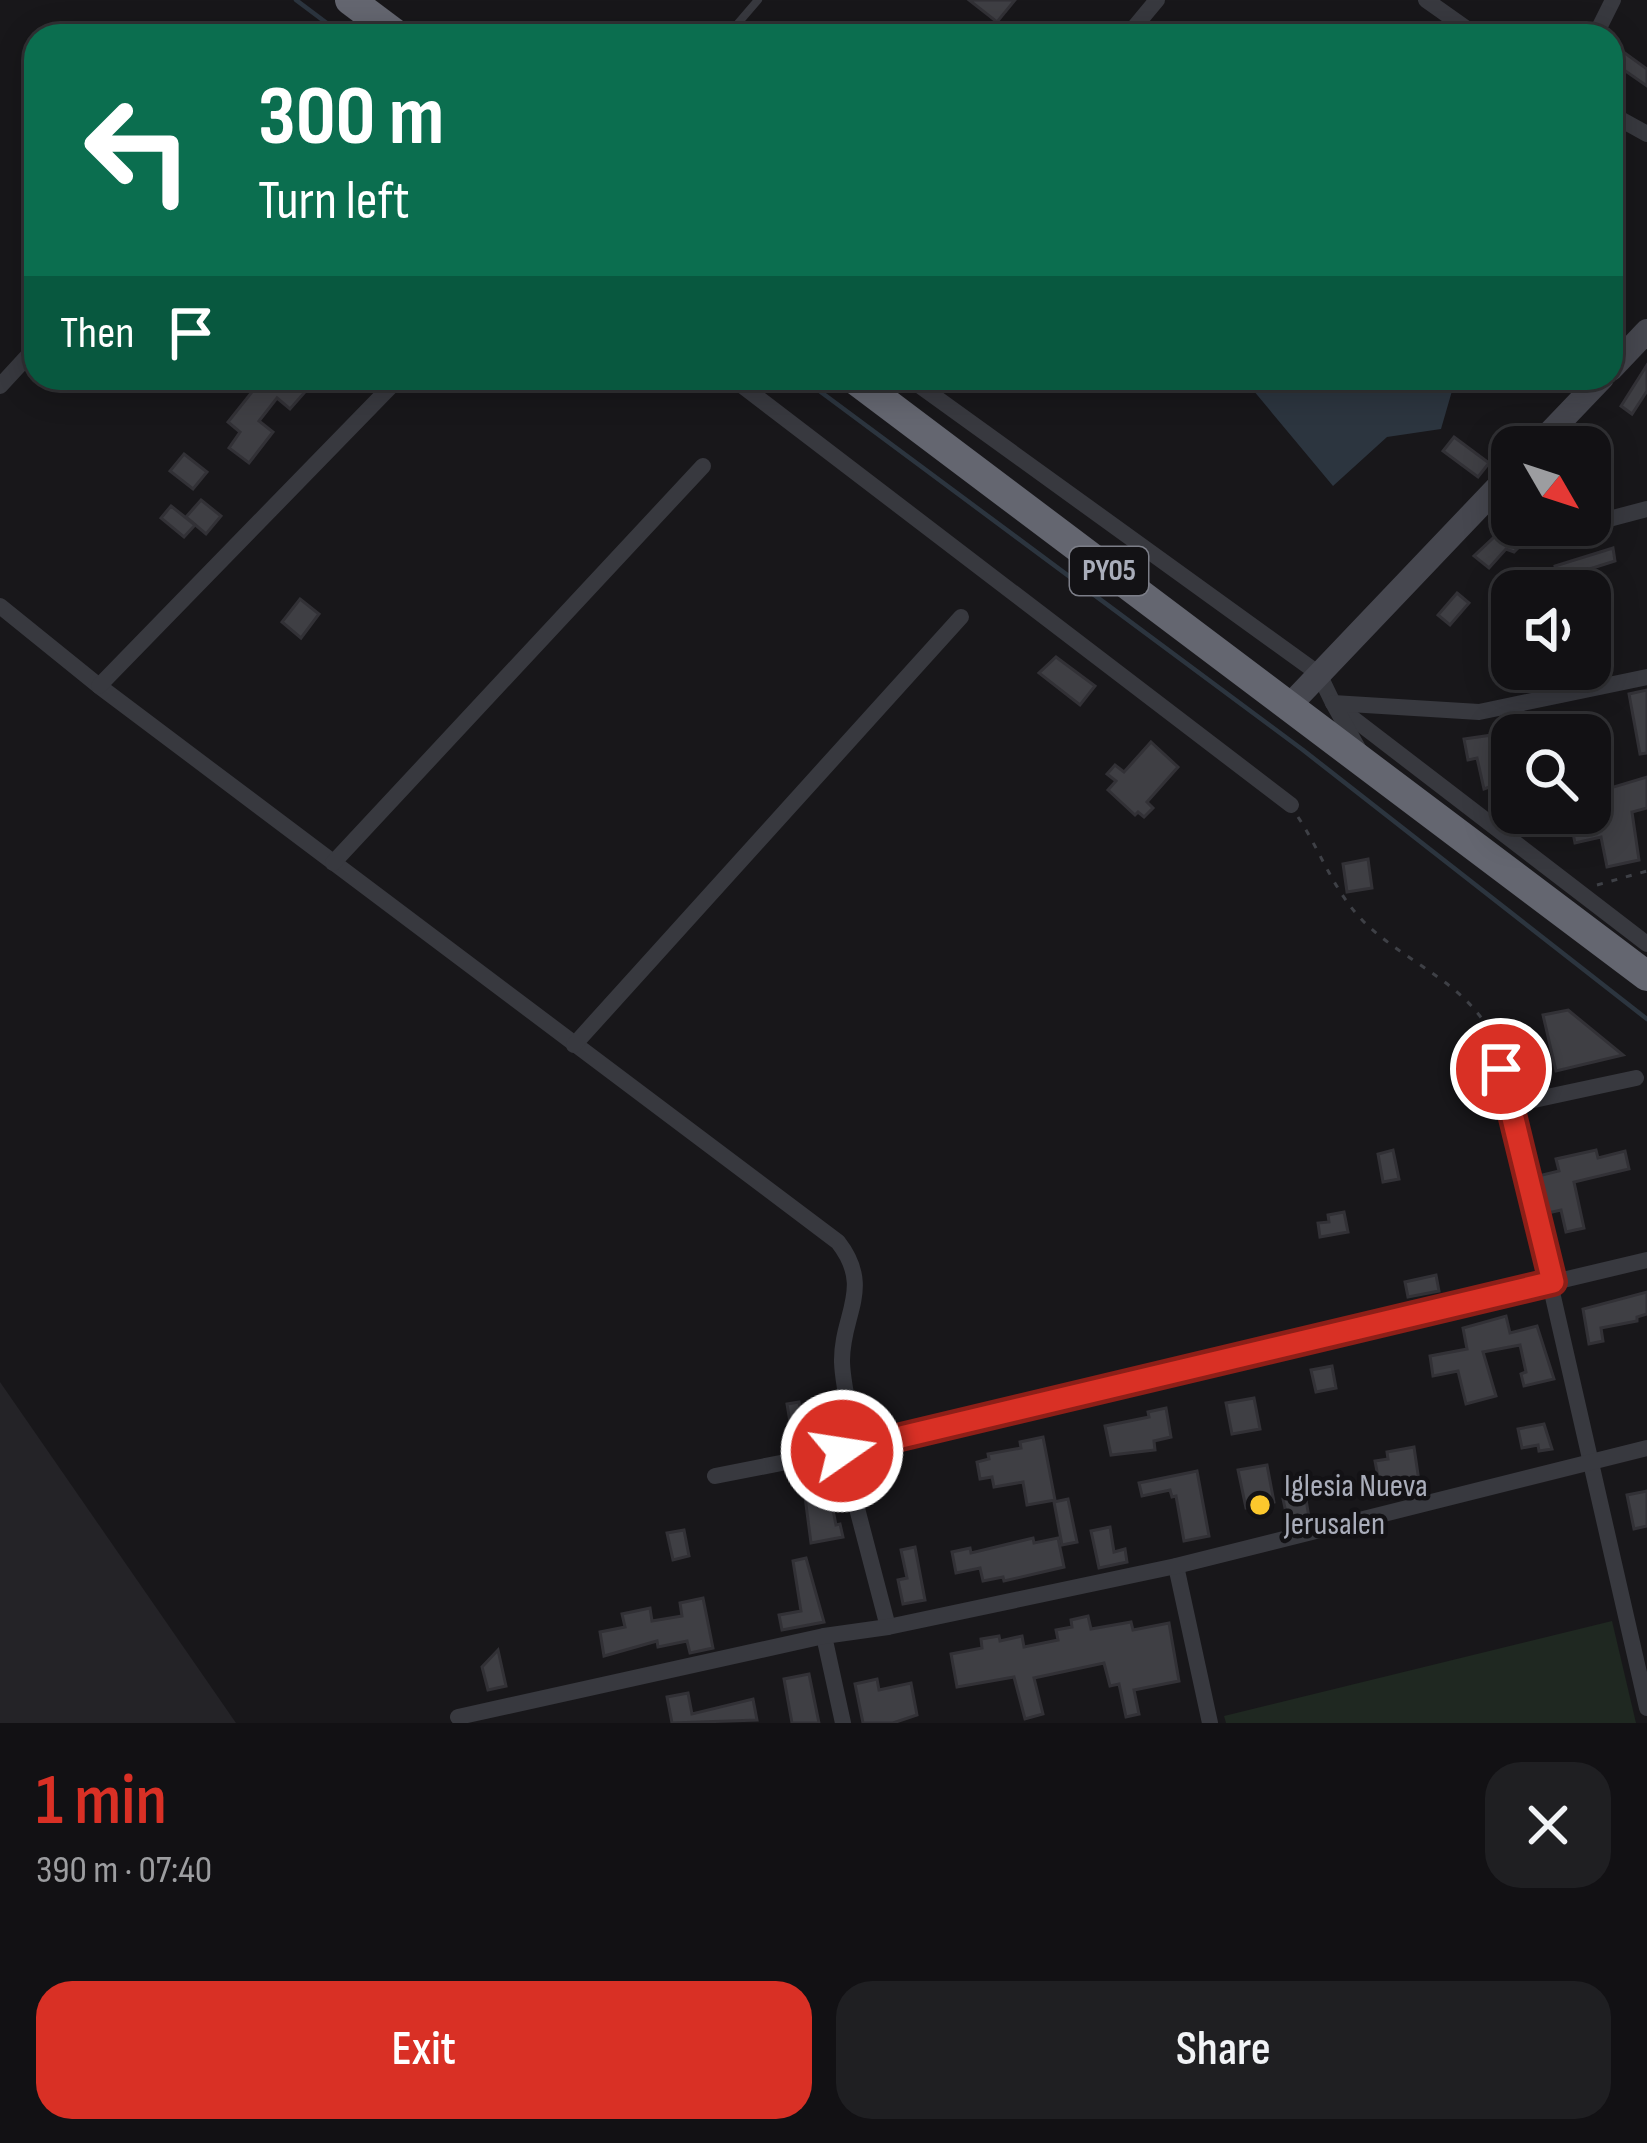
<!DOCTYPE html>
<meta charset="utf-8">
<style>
body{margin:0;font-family:"Sofia Sans Condensed",sans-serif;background:#1f1f22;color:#f1f3f6;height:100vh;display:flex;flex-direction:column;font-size:45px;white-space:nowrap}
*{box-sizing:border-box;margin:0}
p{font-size:39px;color:#9c9da0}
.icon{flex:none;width:66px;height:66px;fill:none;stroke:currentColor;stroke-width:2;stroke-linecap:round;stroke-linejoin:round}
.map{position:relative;height:1723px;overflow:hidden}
.side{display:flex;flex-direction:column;background:#121114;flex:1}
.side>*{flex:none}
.hud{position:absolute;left:24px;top:24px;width:1599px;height:366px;border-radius:36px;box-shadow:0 6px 30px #0003,0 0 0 3px #313134;background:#0b6e4f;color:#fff;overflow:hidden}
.needle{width:78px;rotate:129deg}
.buttons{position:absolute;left:1491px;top:426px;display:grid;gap:24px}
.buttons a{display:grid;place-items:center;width:120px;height:120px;border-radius:24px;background:#121114;box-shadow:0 6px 30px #0003,0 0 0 3px #313134;font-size:60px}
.pin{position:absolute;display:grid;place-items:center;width:102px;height:102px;color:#fff;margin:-51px;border:6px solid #fff;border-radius:50%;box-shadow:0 3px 12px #0007}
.me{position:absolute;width:132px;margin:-66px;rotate:77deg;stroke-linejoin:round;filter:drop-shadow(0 0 9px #0008)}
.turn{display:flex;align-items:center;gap:42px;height:252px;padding:0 36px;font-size:54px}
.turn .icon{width:156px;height:156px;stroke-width:2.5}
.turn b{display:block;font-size:84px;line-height:102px}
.then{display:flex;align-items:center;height:114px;padding:0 36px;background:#0003;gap:24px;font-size:45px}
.round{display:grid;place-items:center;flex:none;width:126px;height:126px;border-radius:36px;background:#1f1f22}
.summary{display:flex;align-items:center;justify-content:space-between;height:204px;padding:0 36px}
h1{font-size:72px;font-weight:600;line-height:90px;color:#d93025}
.action{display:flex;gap:24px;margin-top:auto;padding:24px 36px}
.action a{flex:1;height:138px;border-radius:36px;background:#d93025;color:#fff;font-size:48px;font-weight:600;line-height:138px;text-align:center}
.action a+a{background:#1f1f22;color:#f1f3f6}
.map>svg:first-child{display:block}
.built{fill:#242327}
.green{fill:#1f2821}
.water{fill:#2c353f}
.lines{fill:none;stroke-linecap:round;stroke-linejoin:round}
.stream{stroke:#2c353f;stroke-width:4.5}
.building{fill:#3f3f44;stroke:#323136;stroke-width:3}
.path{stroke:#3e4046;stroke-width:3;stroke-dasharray:6 9;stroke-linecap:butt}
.lane{stroke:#38393f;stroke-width:8}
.street{stroke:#38393f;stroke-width:16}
.secondary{stroke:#46474f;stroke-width:24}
.highway{stroke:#646670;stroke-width:30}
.route-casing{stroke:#8d1f18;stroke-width:30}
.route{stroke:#d93025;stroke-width:21}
.poi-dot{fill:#fcc82d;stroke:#131215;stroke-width:4.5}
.labels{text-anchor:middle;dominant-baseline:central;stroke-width:9;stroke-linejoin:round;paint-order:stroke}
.shield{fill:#131215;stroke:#7c7e88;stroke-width:3}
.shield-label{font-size:30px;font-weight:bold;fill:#a9adba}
.poi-label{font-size:33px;fill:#a9adba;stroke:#131215;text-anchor:start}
</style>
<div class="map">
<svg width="1647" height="1723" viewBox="0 0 1647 1723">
<rect width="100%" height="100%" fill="#18171a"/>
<!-- built -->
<polygon class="built" points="0,1382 236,1723 0,1723"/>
<!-- green -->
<polygon class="green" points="1612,1621 1636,1723 1226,1723 1224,1716"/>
<!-- water -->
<polygon class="water" points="1243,378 1447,378 1454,384 1441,429 1387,437 1333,486"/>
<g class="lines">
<!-- stream -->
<g class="stream">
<polyline points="296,0 344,36"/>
<polyline points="802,378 1303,750 1647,1019"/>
</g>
</g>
<!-- building -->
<g class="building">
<polygon points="969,0 1015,0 997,22"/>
<polygon points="1611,43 1647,69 1647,86 1611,61"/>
<polygon points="1647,365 1647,391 1632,414 1621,406"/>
<polygon points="263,378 289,378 305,392 290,409 277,398 259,421 273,432 249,463 229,448 240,432 228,422"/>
<polygon points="1454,437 1489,463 1478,477 1443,451"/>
<polygon points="184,454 207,472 193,489 170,471"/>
<polygon points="201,500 221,516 206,534 186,517"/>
<polygon points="171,506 195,525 184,537 161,518"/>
<polygon points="1507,525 1524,525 1515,535 1523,543 1514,552 1506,549 1489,568 1474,556"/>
<polygon points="1613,548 1615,561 1558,579 1555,566"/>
<polygon points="1457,593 1469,603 1450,625 1438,615"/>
<polygon points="300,599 319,614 301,638 282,622"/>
<polygon points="1056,657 1095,686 1080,705 1039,673"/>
<polygon points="1647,690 1647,753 1640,754 1629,694"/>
<polygon points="1492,735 1495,747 1512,744 1512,779 1484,789 1477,758 1468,760 1464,739"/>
<polygon points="1151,742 1178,767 1147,802 1153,808 1144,817 1138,812 1135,815 1108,790 1116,781 1107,774 1115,765 1124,772"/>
<polygon points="1647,777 1647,808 1632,812 1639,860 1607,867 1601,837 1575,843 1569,813 1590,813 1590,794"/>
<polygon points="1368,859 1372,888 1347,892 1343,864"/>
<polygon points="1568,1010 1623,1055 1556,1071 1543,1015"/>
<polygon points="1393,1150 1399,1179 1383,1182 1378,1154"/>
<polygon points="1596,1150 1598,1158 1625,1151 1629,1169 1574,1182 1584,1228 1566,1232 1561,1210 1548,1213 1538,1176 1559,1171 1556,1159"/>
<polygon points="1344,1212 1348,1232 1320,1237 1318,1223 1329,1222 1328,1215"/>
<polygon points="1436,1275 1439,1291 1408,1297 1405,1282"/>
<polygon points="1647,1292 1647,1314 1637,1317 1637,1321 1601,1328 1603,1341 1589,1344 1583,1309"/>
<polygon points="1506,1316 1510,1333 1537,1326 1554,1379 1524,1386 1521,1374 1526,1372 1520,1345 1483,1352 1496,1396 1466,1404 1458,1371 1433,1376 1430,1356 1467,1349 1463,1328"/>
<polygon points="1332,1366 1336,1388 1316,1392 1311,1370"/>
<polygon points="1254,1398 1260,1429 1232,1434 1226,1403"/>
<polygon points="799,1402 801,1414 832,1408 834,1420 791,1428 787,1404"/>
<polygon points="1166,1408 1171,1437 1154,1441 1155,1450 1111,1455 1105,1426 1149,1417 1148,1412"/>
<polygon points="1544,1424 1552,1449 1539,1451 1538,1445 1522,1448 1518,1429"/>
<polygon points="1043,1437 1055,1500 1027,1505 1023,1482 994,1487 992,1477 980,1479 977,1462 989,1459 988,1454 1021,1448 1020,1442"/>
<polygon points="1414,1447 1419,1481 1367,1493 1365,1480 1378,1477 1375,1461 1388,1459 1387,1452"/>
<polygon points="1267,1465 1274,1502 1246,1508 1238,1470"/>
<polygon points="1197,1471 1209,1536 1184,1541 1176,1496 1172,1497 1170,1490 1142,1496 1139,1483"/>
<polygon points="828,1484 836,1525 840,1524 843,1537 811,1543 804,1489"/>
<polygon points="1647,1491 1647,1526 1634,1529 1627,1495"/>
<polygon points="1305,1494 1309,1517 1288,1522 1283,1499"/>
<polygon points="1068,1499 1077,1542 1062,1545 1054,1502"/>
<polygon points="1110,1527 1114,1552 1125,1549 1127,1562 1099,1568 1091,1531"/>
<polygon points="684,1530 689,1556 673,1560 667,1533"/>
<polygon points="1033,1538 1034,1543 1058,1538 1064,1567 1004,1581 1003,1577 983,1581 980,1568 956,1573 952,1552 970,1548 971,1553"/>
<polygon points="915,1547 925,1600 903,1604 898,1580 907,1578 901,1550"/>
<polygon points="806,1558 824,1622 782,1630 779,1615 801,1611 793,1561"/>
<polygon points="703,1598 713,1648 690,1653 687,1641 658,1647 657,1641 604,1656 600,1632 625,1627 622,1614 650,1608 652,1621 682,1616 680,1603"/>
<polygon points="1088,1616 1091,1629 1131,1622 1133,1630 1169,1623 1179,1681 1134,1690 1139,1714 1126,1717 1119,1684 1110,1686 1104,1663 1034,1678 1043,1714 1025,1719 1014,1677 957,1687 951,1654 982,1648 981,1639 999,1636 1000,1641 1022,1636 1024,1647 1058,1640 1056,1630 1072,1627 1071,1620"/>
<polygon points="498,1650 506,1686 488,1690 482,1667"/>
<polygon points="809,1674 819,1723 792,1723 784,1679"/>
<polygon points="877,1679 879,1690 911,1683 917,1715 893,1723 863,1723 855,1684"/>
<polygon points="688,1693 692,1714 753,1699 757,1720 672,1723 667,1697"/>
</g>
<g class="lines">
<!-- path -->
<g class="path">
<path d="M1298 817C1321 852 1333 890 1363 921 1408 966 1476 985 1498 1050"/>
<polyline points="1597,885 1647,871"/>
</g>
<!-- lane -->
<polyline class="lane" points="727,36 758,0"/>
<!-- street -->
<g class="street">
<polyline points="1426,0 1477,36"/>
<polyline points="1127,36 1157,0"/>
<polyline points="1595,36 1613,0"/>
<polyline points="1611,114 1647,134"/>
<polyline points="732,378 1291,805"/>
<polyline points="909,378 1319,674 1333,703 1647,944"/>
<polyline points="0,386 36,347"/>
<polyline points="1590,524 1647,509"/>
<polyline points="1567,525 1584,525"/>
<path d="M0 606 99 686 838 1242C874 1288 841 1315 842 1362 843 1390 852 1420 857 1448"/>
<polyline points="99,686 399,378"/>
<polyline points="1359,750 1333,703 1479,712 1647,677"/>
<polyline points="333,863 703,466"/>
<polyline points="574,1045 961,617"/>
<polyline points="1501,1069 1647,1708"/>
<polyline points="1510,1105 1636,1078"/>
<polyline points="842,1451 888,1627"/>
<polyline points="715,1476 842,1451 1647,1260"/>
<polyline points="1176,1566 1210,1723"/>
<polyline points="824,1636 843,1723"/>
<polyline points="458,1717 824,1636 888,1627 1176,1566 1647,1448"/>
</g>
<!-- secondary -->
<g class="secondary">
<polyline points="1611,369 1647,331"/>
<polyline points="1536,447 1602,378"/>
<polyline points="1289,706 1512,472"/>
</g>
<!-- highway -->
<g class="highway">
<polyline points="350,0 398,36"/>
<polyline points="853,378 1647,976"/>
</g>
</g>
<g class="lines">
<defs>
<polyline id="route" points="842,1451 1553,1282 1501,1069"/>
</defs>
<!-- route casing -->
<use href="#route" class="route-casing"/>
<!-- route -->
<use href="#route" class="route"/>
</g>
<!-- markers -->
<circle class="poi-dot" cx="1260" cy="1505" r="12"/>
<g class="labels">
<!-- shield labels -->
<rect class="shield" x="1070" y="547" width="78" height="48" rx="9"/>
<g class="shield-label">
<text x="1109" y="571">PY05</text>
</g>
<!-- poi labels -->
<g class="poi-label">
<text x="1284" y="1486">Iglesia Nueva<tspan x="1284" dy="38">Jerusalen</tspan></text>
</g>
</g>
</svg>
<div class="buttons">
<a><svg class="needle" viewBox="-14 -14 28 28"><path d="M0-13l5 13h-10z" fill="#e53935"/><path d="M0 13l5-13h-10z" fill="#9c9da0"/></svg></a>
<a><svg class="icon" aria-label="sound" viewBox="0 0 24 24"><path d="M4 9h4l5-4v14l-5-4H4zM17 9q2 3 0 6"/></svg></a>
<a><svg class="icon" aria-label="search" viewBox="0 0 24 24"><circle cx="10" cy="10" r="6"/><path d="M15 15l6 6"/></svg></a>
</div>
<div class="pin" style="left:1501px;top:1069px;background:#d93025"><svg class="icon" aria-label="arrive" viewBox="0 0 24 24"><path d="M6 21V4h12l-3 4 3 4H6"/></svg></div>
<svg class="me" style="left:842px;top:1451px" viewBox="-20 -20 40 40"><circle r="17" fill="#d93025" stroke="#fff" stroke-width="3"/><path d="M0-11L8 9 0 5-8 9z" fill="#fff"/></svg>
<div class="hud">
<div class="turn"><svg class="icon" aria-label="left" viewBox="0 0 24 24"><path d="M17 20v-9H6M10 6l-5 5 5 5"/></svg><div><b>300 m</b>Turn left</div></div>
<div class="then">Then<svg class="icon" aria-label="arrive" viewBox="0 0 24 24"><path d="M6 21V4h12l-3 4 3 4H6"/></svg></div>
</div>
</div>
<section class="side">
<div class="summary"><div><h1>1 min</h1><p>390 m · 07:40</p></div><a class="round"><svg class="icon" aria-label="close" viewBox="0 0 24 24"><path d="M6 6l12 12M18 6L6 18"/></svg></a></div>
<div class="action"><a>Exit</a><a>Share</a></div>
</section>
